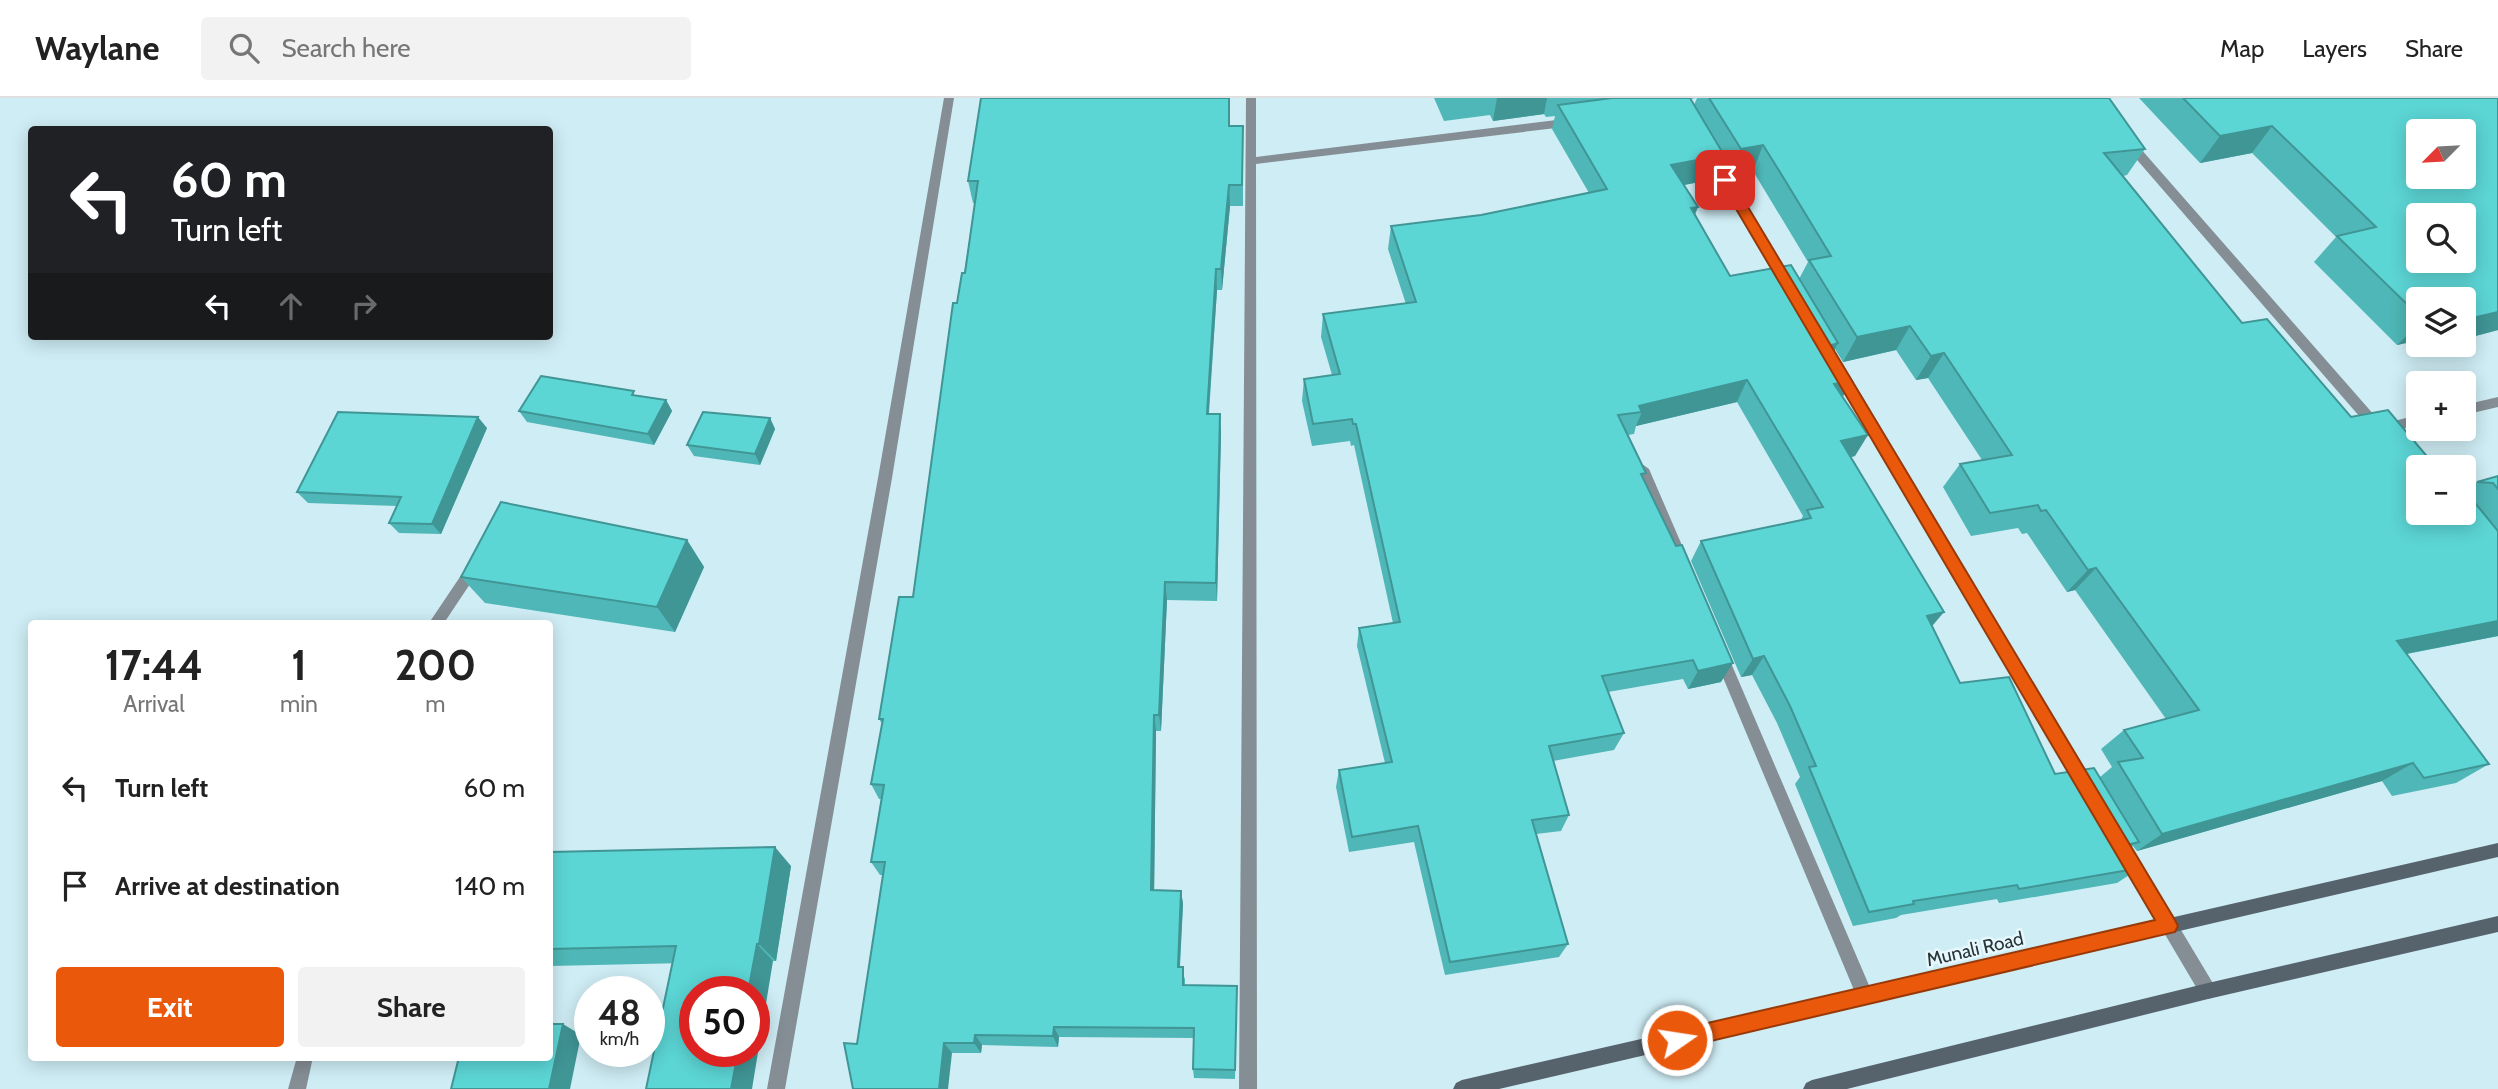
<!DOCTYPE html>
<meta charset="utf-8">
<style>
body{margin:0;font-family:Cabin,sans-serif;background:#f2f2f2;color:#222;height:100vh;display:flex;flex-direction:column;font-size:26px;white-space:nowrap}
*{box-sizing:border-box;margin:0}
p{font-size:23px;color:#767676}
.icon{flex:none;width:38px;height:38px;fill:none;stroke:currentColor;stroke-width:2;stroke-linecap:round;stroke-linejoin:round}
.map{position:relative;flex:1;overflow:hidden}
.drawer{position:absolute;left:28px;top:522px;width:525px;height:441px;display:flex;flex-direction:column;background:#fff;border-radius:7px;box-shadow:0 4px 18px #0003}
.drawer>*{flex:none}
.guide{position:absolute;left:28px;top:28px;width:525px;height:214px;border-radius:7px;box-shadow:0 4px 18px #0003;background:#202124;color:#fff;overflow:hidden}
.needle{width:46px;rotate:246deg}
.controls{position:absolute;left:2406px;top:21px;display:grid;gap:14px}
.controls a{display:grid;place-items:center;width:70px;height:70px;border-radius:7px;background:#fff;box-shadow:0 4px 18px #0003;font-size:35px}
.speed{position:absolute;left:574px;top:878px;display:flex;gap:14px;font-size:35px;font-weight:700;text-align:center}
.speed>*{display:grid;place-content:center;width:91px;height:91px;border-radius:50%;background:#fff;box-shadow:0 4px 18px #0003;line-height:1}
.speed small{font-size:18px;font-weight:400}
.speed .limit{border:10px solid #d22;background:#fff;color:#111}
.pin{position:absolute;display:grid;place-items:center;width:60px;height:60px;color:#fff;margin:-30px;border-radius:14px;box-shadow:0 4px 10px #0006}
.me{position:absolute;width:77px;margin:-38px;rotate:77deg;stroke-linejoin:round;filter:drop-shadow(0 0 5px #0008)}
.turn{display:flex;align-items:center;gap:24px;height:147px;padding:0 28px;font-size:32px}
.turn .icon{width:91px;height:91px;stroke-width:2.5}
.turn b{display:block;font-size:49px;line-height:60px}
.lanes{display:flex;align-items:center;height:66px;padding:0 28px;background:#0003;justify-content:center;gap:35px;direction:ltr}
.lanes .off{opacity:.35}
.eta{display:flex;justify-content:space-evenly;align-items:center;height:119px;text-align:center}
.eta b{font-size:42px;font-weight:800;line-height:49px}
.cta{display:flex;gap:14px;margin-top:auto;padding:14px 28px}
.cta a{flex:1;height:80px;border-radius:7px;background:#ea580c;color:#fff;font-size:28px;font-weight:800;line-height:80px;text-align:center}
.cta a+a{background:#f2f2f2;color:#222}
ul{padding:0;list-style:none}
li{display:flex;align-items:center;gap:21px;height:98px;padding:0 28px}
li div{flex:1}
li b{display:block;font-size:26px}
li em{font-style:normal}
header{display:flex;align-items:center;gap:42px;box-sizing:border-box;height:98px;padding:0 35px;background:#fff;border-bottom:2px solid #e0e0e0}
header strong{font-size:33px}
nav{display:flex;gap:38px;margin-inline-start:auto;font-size:24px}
.search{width:490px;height:63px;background:#f2f2f2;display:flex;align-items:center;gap:18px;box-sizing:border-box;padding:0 24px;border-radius:7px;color:#767676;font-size:26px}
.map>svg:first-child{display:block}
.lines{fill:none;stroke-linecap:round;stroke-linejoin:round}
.street{fill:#848e94;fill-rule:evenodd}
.secondary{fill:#56636d;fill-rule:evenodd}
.wall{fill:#4fb7b7;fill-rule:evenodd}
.shaded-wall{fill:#409595}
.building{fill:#5cd5d5;stroke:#409595;stroke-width:2;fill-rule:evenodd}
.route{fill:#ea580c;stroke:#983908;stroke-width:2}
.labels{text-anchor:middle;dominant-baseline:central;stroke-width:5;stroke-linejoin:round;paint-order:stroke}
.street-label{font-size:19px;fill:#293437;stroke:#e6f8fd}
</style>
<header>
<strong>Waylane</strong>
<div class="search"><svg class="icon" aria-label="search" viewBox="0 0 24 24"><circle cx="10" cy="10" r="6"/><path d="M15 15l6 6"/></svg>Search here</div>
<nav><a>Map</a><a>Layers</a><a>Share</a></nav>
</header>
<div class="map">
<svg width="2498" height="991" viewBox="0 0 2498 991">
<rect width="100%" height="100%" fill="#cfedf5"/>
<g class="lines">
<!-- street -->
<g class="street">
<polygon points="944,0 954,0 892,380 785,991 767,991 878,380"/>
<polygon points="1246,0 1256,0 1256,59 1573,20 1578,24 1573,28 1256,66 1257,991 1239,991"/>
<polygon points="2129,41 2133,42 2382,326 2418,317 2418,327 2381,336 2373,334 2125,48 2123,45"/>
<polygon points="1710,52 1714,53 1789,180 1791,183 1789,186 1781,186 1704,56"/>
<polygon points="1839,268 1843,270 2091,683 2094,688 2091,693 2086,695 2081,693 1835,276 1833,273 1835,270"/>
<polygon points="2498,299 2498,309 2464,317 2464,307"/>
<polygon points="1642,366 1649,371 1684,452 1682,456 1672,456 1670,452 1635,371"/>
<polygon points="475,462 480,464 482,468 444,525 429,525 470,464"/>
<polygon points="1721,552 1726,554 1728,558 1871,892 1873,898 1871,904 1865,906 1859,904 1714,558 1716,554"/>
<polygon points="2127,750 2133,752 2214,887 2216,893 2214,899 2208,901 2202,899 2121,762 2119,757 2121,752"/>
<polygon points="297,959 313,959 306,991 288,991"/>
</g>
<!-- secondary -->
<g class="secondary">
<polygon points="2498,745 2498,759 1499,991 1453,991 1456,985 1462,982"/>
<polygon points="2498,818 2498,834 2208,901 1847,991 1803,991 1806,985 1812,982 2208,885"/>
</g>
</g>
<!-- wall -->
<g class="wall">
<polygon points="981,0 1230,0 1230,28 1243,28 1243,108 1230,108 1222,192 1217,192 1209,316 1220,316 1221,336 1217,503 1167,502 1161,633 1156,633 1154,792 1181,793 1183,806 1180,869 1185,881 1185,887 1237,900 1235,981 1194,980 1193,971 1194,940 1059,939 1058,949 982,947 981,955 952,955 857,946 883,777 880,777 871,764 881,701 879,701 871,686 882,626 879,621 913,499 975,105 973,105 968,83"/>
<path d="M1434 0H2109L2145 51 2127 77 2123 78 2242 225 2418 415 2466 392 2477 384 2498 378V538L2407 556 2489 666 2456 685 2392 698 2382 683 2137 753 2133 748 2129 750 2140 770 2117 785 1999 805 1997 801 1901 817 1896 820 1853 828 1795 686 1800 679 1777 625 1752 577 1741 579 1691 463 1701 443 1800 423 1803 418 1737 304 1636 328 1634 336 1628 337 1643 381 1721 584 1688 591 1683 581 1608 594 1624 635 1614 652 1553 663 1569 717 1561 733 1536 736 1568 846 1559 859 1445 877 1414 744 1349 754 1336 689 1339 672 1385 665 1357 548 1359 530 1393 525 1354 347 1351 348 1350 343 1312 348 1302 303 1304 281 1332 277 1321 239 1323 216 1406 206 1388 151 1391 128 1481 117 1589 95 1552 31 1555 18 1546 19 1544 16 1493 23 1490 17 1444 23ZM1697 0 1694 7 1690 1ZM1722 63 1731 78 1753 73 1808 164 1799 181 1730 178 1695 117 1684 87 1715 81ZM1835 251 1843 264 1896 252 1916 282 1928 280 1982 362 1960 366 1943 389 1971 438 2018 430 2022 436 2027 435 2067 494 2075 492 2166 621 2124 632 2101 651 2112 669 2100 679 2055 676 1960 585 1932 528 1851 359 1855 358 1842 299 1852 283 1833 254Z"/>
<polygon points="2139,0 2498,0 2498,232 2464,241 2464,201 2418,201 2418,246 2415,243 2397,247 2314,164 2336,139 2252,55 2200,65"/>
<polygon points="2419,247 2440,247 2423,251"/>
<polygon points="637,297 666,302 672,313 654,347 527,324 519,313"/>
<polygon points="770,320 775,331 760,367 694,358 687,347"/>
<polygon points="487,330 441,436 399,435 389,425 397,408 308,405 297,394"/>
<polygon points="687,442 704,469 675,534 485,505 461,479"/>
<polygon points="550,754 791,768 776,863 550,868"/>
</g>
<!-- shaded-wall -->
<g class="shaded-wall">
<polygon points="1497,0 1547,0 1544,16 1493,23"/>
<polygon points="2272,28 2252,55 2200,65 2220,38"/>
<polygon points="1763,47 1753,73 1731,78 1741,51"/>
<polygon points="1724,57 1715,81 1663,91 1671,67"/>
<polygon points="1229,87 1230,108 1222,192 1221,171"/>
<polygon points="1698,109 1689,132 1691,110"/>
<polygon points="1216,171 1217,192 1207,336 1207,316"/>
<polygon points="2498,214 2498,232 2464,241 2464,222"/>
<polygon points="2418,227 2418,240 2415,243 2397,247"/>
<polygon points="1910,228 1896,252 1843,264 1857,239"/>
<polygon points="1838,245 1826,268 1829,248"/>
<polygon points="2428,247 2440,247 2423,251"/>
<polygon points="1944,255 1928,280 1916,282 1931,258"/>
<polygon points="1747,282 1737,304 1636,328 1642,314 1639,308"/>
<polygon points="1852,283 1839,305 1834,286"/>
<polygon points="666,302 672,313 654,347 648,336"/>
<polygon points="1220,316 1221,336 1217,503 1216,485"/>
<polygon points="478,319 487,330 441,436 432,426"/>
<polygon points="770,320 775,331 760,367 755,356"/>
<polygon points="1868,337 1855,358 1828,364 1841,343"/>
<polygon points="687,442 704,469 675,534 657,509"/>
<polygon points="2096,470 2075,492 2067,494 2088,472"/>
<polygon points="1165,484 1167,502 1161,633 1159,617"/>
<polygon points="1944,514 1928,533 1927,518"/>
<polygon points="2498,523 2498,538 2368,563 2397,543"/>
<polygon points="1764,558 1752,577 1741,579 1753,561"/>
<polygon points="1733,565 1721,584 1688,591 1698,573"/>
<polygon points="1154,617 1156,633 1154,805 1151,792"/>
<polygon points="2413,665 2382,683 2137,753 2162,736"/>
<polygon points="775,749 791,768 776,863 759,846"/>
<polygon points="1181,793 1183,806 1179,881 1178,869"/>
<polygon points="757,846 773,863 752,991 731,991 738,954 754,954 754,894 748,894"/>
<polygon points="563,926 581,937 570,991 549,991"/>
<polygon points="1054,929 1059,939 1058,949 1053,938"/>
<polygon points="975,937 982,947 981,955 974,945"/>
<polygon points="944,945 952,955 948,991 939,991"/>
</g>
<!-- building -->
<g class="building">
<polygon points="981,0 1229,0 1229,28 1243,28 1242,87 1229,87 1221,171 1216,171 1207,316 1220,316 1216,485 1165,484 1159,617 1154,617 1151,792 1181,793 1178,869 1183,869 1183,887 1237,888 1235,972 1193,971 1194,930 1054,929 1053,938 975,937 974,945 944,945 939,991 853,991 844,945 857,946 885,764 871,764 884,687 871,686 883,621 879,621 899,499 913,499 953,205 957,205 962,175 965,175 978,83 968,83"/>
<polygon points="1612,0 1690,0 1724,57 1671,67 1698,109 1691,110 1730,178 1791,167 1838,245 1829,248 1852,283 1834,286 1868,337 1841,343 1944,514 1927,518 1960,585 2009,579 2055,676 2094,670 2139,744 2127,747 2140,770 2019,791 2017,787 1913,803 1914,806 1869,814 1809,669 1816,668 1790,608 1764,558 1753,561 1701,443 1811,420 1807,412 1823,409 1747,282 1639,308 1642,314 1618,317 1646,375 1641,376 1676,448 1682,447 1733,565 1698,573 1693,562 1602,578 1624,635 1549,648 1569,717 1532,722 1568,846 1450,864 1418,728 1352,739 1339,672 1392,664 1359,530 1400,524 1356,326 1353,326 1352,321 1313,326 1304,281 1340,276 1323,216 1416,204 1391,128 1481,117 1607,91 1558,7"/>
<polygon points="1709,0 2109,0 2145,51 2104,55 2242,225 2267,221 2351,319 2388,312 2436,369 2418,369 2418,415 2464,415 2464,391 2466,390 2466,394 2498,433 2498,523 2397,543 2489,666 2424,680 2413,665 2162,736 2118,664 2143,660 2124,632 2199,612 2096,470 2088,472 2046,412 2041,413 2038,407 1990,415 1960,366 2012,357 1944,255 1931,258 1910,228 1857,239 1809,162 1831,158 1783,79 1763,47 1741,51"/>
<path d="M2183 0H2498V214L2464 222V201H2418V217L2337 138 2376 129 2272 28 2220 38ZM2418 33H2464V79H2418ZM2418 117H2464V163H2418Z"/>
<polygon points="541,278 634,293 632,297 666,302 648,336 519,313"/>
<polygon points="338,314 478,319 432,426 389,425 401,399 297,394"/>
<polygon points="703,314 770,320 755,356 687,347"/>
<polygon points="2498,378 2498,391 2493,385 2477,384"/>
<polygon points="501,404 687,442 657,509 461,479"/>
<polygon points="775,749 759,846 757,846 748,894 695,894 695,954 738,954 731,991 646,991 676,848 550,851 550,754"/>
<polygon points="550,926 563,926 549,991 451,991 459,959 550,959"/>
</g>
<!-- route -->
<polygon class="route" points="1725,78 1730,79 2175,822 2178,828 2175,834 1677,951 1670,948 1667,942 1670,935 1677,932 2155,822 1719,82"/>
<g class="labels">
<!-- street labels -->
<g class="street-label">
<text transform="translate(1975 851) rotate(-13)">Munali Road</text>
</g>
</g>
</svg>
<div class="controls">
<a><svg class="needle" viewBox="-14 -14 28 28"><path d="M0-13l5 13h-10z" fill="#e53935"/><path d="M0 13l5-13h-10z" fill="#767676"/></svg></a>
<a><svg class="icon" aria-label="search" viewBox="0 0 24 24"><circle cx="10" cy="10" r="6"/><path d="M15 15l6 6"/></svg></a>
<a><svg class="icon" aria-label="layers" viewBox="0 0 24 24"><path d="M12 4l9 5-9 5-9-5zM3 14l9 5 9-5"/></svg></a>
<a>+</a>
<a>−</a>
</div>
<div class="speed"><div>48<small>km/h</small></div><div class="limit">50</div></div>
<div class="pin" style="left:1725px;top:82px;background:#d93025"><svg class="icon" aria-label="arrive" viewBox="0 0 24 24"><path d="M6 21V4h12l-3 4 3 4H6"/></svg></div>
<svg class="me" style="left:1677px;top:942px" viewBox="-20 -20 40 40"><circle r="17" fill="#ea580c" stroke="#fff" stroke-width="3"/><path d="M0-11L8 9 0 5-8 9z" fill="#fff"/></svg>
<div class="guide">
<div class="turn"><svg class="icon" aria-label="left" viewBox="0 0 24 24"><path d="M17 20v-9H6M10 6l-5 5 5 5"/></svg><div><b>60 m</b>Turn left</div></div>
<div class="lanes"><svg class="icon" aria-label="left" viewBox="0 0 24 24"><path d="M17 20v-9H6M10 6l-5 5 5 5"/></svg><svg class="icon off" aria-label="ahead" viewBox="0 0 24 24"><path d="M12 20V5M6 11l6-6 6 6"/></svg><svg class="icon off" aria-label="right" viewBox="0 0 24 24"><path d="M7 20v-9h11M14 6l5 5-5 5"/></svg></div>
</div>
<section class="drawer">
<div class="eta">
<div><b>17:44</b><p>Arrival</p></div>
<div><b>1</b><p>min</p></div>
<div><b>200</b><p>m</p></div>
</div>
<ul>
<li><svg class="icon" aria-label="left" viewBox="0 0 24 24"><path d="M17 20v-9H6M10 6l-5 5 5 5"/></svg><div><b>Turn left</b></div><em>60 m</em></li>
<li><svg class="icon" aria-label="arrive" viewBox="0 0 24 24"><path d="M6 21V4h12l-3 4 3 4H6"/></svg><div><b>Arrive at destination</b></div><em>140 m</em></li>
</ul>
<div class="cta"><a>Exit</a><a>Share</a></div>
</section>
</div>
